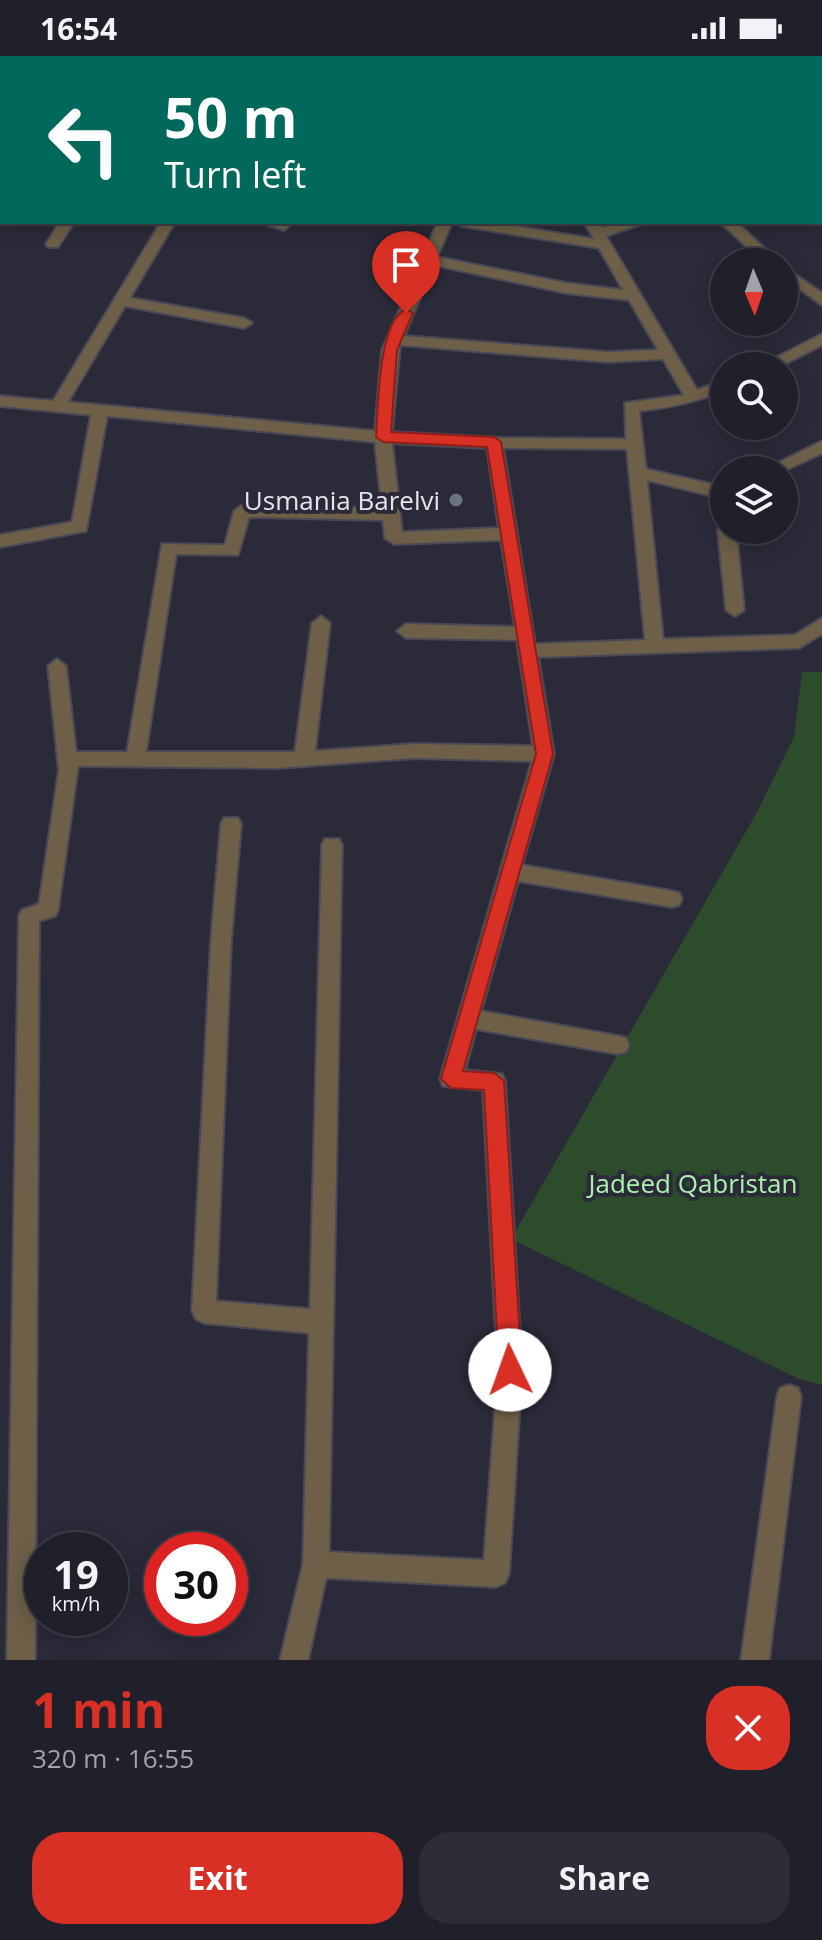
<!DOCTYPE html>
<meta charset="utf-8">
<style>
body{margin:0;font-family:"Open Sans",sans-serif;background:#2d2d37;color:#f1f3f6;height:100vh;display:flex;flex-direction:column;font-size:30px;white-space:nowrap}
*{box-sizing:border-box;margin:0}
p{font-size:26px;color:#a2a3a9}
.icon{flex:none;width:44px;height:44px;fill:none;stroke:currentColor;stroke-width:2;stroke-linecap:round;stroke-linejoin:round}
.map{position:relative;height:1604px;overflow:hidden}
.drawer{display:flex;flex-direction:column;background:#20202b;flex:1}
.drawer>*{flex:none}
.hud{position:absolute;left:0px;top:0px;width:822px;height:168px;box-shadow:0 4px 20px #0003,0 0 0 2px #3d3e47;background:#00695c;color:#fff;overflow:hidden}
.needle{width:52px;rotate:178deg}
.buttons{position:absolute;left:710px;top:192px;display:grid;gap:16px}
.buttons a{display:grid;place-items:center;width:88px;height:88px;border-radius:50%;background:#20202b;box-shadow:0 4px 20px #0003,0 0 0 2px #3d3e47;font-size:40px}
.speed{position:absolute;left:24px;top:1476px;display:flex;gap:16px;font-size:40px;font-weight:700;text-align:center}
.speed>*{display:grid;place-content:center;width:104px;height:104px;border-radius:50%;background:#20202b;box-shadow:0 4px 20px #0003,0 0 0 2px #3d3e47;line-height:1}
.speed small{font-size:20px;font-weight:400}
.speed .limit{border:12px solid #d22;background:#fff;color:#111}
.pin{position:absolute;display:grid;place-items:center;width:68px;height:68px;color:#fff;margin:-82px -34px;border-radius:50% 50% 50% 0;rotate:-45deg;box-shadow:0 0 8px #0007}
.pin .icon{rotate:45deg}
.me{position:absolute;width:88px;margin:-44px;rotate:357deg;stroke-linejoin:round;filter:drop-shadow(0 0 6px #0008)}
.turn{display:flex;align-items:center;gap:28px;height:168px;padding:0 32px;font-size:36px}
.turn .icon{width:104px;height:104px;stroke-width:2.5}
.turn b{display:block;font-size:56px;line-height:68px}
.round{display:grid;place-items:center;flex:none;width:84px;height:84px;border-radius:32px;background:#2d2d37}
.overview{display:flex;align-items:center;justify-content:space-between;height:136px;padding:0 32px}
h1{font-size:48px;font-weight:700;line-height:60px;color:#d93025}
.button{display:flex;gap:16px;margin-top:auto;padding:16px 32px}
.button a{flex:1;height:92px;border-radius:32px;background:#d93025;color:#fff;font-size:32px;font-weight:700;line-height:92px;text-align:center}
.button a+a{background:#2d2d37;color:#f1f3f6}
.status{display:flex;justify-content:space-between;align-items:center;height:56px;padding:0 40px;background:#20202b;direction:ltr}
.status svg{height:22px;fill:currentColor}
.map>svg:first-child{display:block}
.green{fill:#2c4c2c}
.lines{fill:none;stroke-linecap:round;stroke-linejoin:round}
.minor-casing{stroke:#494856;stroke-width:4}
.minor{fill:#6d5f48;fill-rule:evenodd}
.route{fill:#d93025;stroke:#8d1f18;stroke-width:2}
.worship-dot{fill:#6b7280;stroke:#2b2a39;stroke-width:3}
.labels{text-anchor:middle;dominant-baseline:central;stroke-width:8;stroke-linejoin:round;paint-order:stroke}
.poi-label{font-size:26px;fill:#e4e4ee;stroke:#2b2a39;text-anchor:end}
.park-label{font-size:26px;fill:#acf1ab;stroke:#2b2a39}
</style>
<div class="status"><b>16:54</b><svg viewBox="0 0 49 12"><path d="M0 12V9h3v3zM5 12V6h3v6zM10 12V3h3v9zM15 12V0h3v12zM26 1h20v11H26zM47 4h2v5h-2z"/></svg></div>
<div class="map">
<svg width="822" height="1604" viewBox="0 0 822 1604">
<rect width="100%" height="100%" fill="#2b2a39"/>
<!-- green -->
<polygon class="green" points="802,616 822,616 822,1329 799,1323 511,1183 756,758 794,681"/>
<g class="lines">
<defs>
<g id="minor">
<polygon points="457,0 472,0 473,2 458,2"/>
<polygon points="615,0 628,0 629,2 616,2"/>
<polygon points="741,0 755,0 756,2 742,2"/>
<rect x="820" y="51" width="2" height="10"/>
<rect x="0" y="102" width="2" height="8"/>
<rect x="820" y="105" width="2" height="9"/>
<polygon points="60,166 74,166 58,191 48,191 46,188"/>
<path d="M161 166H175L130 242 244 262 252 267 244 272 125 250 68 346 375 375 382 294 438 166H452L437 201 566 227 623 234 599 192 462 170 455 166H489L594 183 584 166H598L602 172 623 166H647L606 180 697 334 724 324V335C695 346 670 352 639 355L646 413 724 431V443L647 424 663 583 795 579 822 562V578L799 592 538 601 554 698 522 809 672 835 679 837 682 843 679 849 672 851 518 825 481 955 618 980 626 982 629 989 626 996 618 998 476 973 465 1014 502 1018 505 1025 522 1314 509 1518 505 1527 496 1531 326 1522 308 1604H280L303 1508 309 1277 204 1267 196 1263 192 1255 211 885 221 768 224 762H238L241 768 231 885 216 1245 310 1253 322 789 325 783H339L342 789 329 1496 484 1504 498 1314 483 1034 443 1030 440 1023 532 705 414 702 278 712 78 710 58 854 55 860 39 865 35 1604H7L19 860 22 854 39 848 59 714 48 610 57 603 66 610 76 696H127L162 488 225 489 234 455 242 449 382 452 375 386 107 360 86 475 0 491V479L72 466 91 359 0 350V340L53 345ZM434 209 566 237 629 244 658 294 608 296 404 280ZM400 289 608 306 663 303 684 339 625 347 626 383 501 382 392 376ZM392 387 487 392 499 472 402 476ZM503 392 627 393 645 584 535 588ZM249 461 383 464 385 482 394 488 501 484 515 571 406 568 397 575 406 582 517 584 533 690 414 688 315 695 330 567 321 560 312 567 295 696H146L176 498 238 499Z"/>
<polygon points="259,166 293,166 284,174"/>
<polygon points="720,166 736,166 779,206 763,206"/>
<polygon points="784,211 822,237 822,249 784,222"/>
<polygon points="822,278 822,289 781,310 760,310"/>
<polygon points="822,385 822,397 784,415 764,414"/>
<polygon points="724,469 724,474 736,474 744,554 735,560 726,554 718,474"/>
<polygon points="789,1329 798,1332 801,1341 769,1604 741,1604 777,1341 780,1332"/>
</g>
</defs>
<!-- minor casing -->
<use href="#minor" class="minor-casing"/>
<!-- minor -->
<use href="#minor" class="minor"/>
</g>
<!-- route -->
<path class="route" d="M406 253 413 257 397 294 391 376 494 381 501 386 553 698 463 1015 494 1017 504 1025 522 1314 518 1322 510 1325 503 1322 499 1314 484 1034 451 1032 441 1023 536 698 487 391 383 386 376 381C378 353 378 265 406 253Z"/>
<!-- markers -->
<circle class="worship-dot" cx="456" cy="444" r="8"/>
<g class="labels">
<!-- poi labels -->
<g class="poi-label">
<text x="440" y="444">Usmania Barelvi</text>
</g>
<!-- park labels -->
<g class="park-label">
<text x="693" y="1127">Jadeed Qabristan</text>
</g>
</g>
</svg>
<div class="buttons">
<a><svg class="needle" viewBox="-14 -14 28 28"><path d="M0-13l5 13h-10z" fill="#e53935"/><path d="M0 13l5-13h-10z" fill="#a2a3a9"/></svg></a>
<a><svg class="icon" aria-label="search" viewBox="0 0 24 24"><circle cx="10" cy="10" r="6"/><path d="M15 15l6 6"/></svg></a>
<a><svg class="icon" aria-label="layers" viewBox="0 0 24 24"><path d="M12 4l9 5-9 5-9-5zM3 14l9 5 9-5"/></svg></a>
</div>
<div class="speed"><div>19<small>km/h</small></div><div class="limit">30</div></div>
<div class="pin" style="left:406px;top:257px;background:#d93025"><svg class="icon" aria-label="arrive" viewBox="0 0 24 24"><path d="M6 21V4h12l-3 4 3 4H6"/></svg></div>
<svg class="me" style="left:510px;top:1314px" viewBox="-20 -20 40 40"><circle r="19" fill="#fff"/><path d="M0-13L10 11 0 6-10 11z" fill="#d93025"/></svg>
<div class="hud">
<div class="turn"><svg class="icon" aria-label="left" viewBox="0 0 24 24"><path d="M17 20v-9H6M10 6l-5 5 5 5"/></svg><div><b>50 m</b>Turn left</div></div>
</div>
</div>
<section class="drawer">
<div class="overview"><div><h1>1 min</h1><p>320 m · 16:55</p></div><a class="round" style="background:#d93025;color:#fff"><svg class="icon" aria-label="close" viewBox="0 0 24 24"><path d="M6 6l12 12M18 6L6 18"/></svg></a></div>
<div class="button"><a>Exit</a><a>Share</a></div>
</section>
